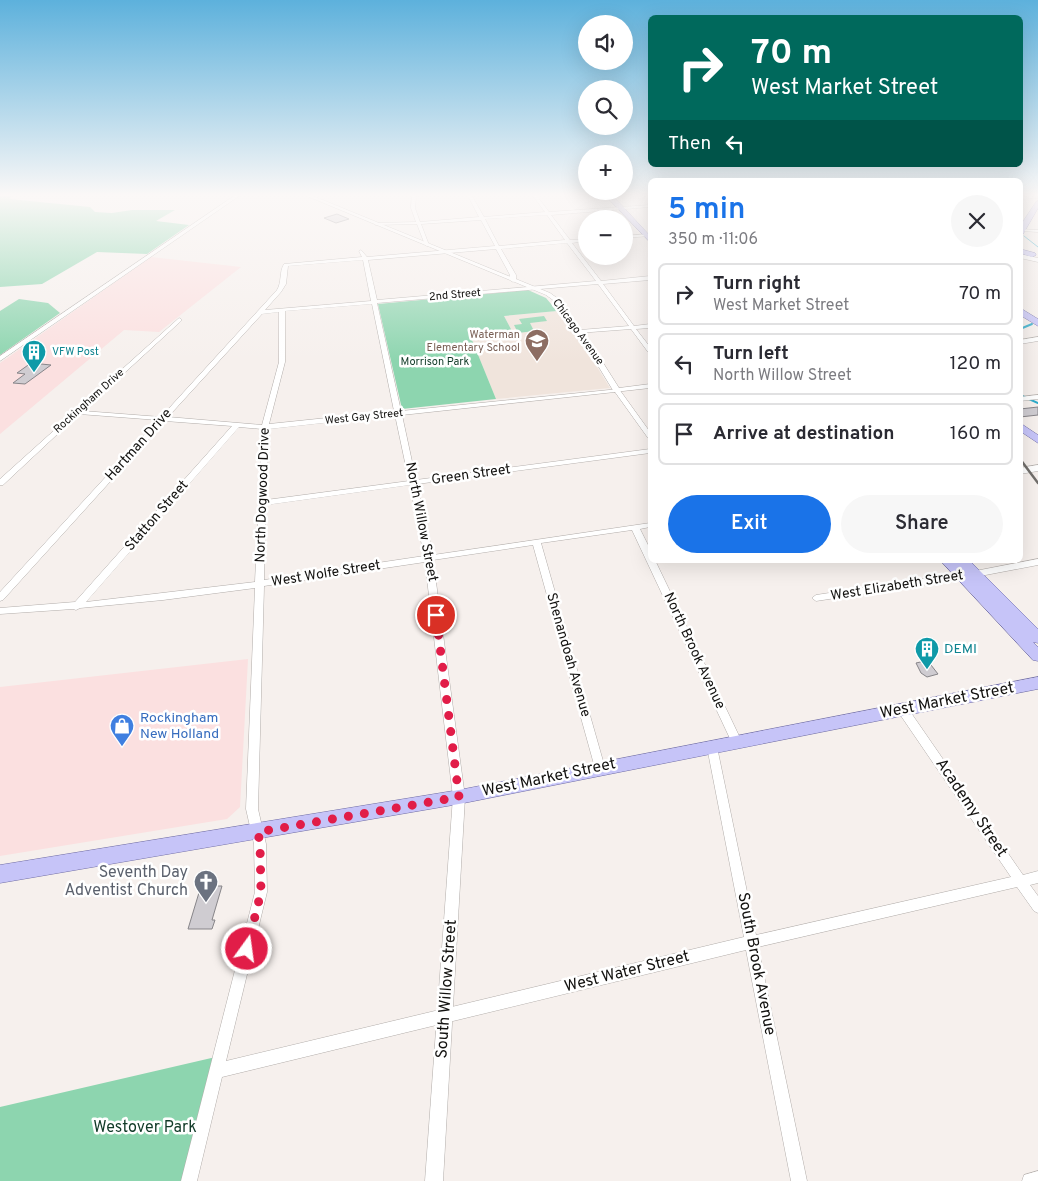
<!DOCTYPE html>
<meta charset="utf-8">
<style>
body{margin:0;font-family:Overpass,sans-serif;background:#f7f7f7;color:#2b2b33;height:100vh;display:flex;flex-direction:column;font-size:19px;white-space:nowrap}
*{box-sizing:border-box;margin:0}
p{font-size:16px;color:#7c7c81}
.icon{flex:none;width:28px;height:28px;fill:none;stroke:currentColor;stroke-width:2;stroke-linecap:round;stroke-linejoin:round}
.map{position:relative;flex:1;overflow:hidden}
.side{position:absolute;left:648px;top:178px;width:375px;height:385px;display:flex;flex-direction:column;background:#fff;border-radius:8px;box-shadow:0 5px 20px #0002}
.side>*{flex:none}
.banner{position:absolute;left:648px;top:15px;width:375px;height:152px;border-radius:8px;box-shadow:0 5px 20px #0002;background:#00695c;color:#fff;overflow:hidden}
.tools{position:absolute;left:578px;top:15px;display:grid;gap:10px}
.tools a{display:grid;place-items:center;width:55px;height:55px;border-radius:50%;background:#fff;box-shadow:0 5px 20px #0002;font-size:25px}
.pin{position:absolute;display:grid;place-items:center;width:42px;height:42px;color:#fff;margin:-21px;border:2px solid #fff;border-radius:50%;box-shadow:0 1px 5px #0007}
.me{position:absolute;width:55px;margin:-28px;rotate:14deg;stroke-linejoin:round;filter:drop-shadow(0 0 4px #0008)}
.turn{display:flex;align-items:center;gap:18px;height:105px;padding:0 20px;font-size:22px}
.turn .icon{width:65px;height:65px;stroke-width:2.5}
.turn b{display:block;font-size:35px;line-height:42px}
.then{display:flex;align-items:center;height:48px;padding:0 20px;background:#0003;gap:10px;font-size:19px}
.round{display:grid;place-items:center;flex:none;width:52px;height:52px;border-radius:26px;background:#f7f7f7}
.head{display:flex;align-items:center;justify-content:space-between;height:85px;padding:0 20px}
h1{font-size:30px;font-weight:600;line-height:38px;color:#1a73e8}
.primary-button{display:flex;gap:10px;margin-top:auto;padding:10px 20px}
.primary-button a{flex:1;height:58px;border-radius:30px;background:#1a73e8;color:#fff;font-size:20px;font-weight:600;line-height:58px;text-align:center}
.primary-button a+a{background:#f7f7f7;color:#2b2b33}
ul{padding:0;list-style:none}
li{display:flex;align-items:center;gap:15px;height:62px;margin:0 10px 8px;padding:0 10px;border:2px solid #e1e1e2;border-radius:8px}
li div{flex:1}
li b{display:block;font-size:19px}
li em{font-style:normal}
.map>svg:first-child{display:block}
.commercial{fill:#fbe0e0}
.built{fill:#f0e4dc}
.green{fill:#8dd5af}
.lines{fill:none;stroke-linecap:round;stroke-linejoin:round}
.stream-far1{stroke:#2daccb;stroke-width:1}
.stream{stroke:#2daccb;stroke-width:2}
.building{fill:#cfccd1;stroke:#878589}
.minor-casing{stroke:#b2adaa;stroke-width:1}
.tertiary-casing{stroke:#b2adaa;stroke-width:1}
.secondary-casing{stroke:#b2adaa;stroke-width:1}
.primary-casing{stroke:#6f6ca4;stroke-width:1}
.minor{fill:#fff;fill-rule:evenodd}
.tertiary{fill:#fff;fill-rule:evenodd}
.secondary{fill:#fff;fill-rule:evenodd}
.primary{fill:#c6c4f8;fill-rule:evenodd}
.rail{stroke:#716e6b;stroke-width:2.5}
.route{stroke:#e11d48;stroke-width:9;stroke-dasharray:0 16.2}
.labels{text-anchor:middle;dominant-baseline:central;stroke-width:5;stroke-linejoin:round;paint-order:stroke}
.far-street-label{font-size:11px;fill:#131210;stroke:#fff}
.far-education-label{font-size:11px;fill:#785e54;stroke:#fff;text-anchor:end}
.far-culture-label{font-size:11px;fill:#0d838f;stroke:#fff;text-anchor:start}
.far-park-label{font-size:11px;fill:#103a27;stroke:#fff}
.street-label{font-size:14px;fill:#131210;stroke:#fff}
.culture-label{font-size:14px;fill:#0d838f;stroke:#fff;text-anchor:start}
.shop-label{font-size:14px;fill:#366cbe;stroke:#fff;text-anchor:start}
.near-street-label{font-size:16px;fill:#131210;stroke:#fff}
.near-worship-label{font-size:16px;fill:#5b616d;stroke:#fff;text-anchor:end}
.near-park-label{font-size:16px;fill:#103a27;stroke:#fff}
</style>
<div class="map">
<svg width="1038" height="1181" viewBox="0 0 1038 1181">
<rect width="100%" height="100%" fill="#f6f0ed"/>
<!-- commercial -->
<g class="commercial">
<polygon points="151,257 241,267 159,332 124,330 0,434 0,363"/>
<polygon points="248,659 240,807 227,819 0,856 0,687"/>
</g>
<!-- built -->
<polygon class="built" points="557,311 578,336 610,388 496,399 470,335 512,331 504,316"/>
<!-- green -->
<g class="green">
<polygon points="0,196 11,196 10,199 90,207 95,212 112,213 132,210 175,210 156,221 189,225 147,254 97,252 42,284 0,287"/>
<polygon points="528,290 546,298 557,311 504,316 512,331 470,335 496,399 402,409 378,304"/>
<polygon points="19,299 48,303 60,313 0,355 0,311"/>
<polygon points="544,316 547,321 530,323 534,331 518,333 514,325 522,324 519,319"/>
<polygon points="220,1056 186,1181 0,1181 0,1107"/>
</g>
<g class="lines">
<!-- stream-far1 -->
<polyline class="stream-far1" points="1024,236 1038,247"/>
<!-- stream -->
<g class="stream">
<polyline points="1020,329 1032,324"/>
<polyline points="1020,360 1022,365 1020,368"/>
<polyline points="1020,395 1038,403"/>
</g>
</g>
<!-- building -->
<g class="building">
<polygon points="337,214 349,219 336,223 324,218"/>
<polygon points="31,363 51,365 25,384 13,383 25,374 17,373"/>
<polygon points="1038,407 1038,415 1020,417 1020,409"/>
<polygon points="925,661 928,665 931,665 938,674 927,677 921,673 916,663"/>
<polygon points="209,883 216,883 215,886 222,886 212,920 215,920 212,929 188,929 201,886 208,886"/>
</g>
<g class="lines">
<defs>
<g id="minor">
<path d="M412 196H416L415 208 420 222 479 217 468 196H472L484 217 545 212 533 196H537L549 212 650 205V207L551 215 570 240 586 239V241L572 243 601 281 650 276V280L603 284 634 326 650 324V328L636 329 650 347V353L648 352 631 329 578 333 577 332 580 330 629 326 598 284 377 303 401 411 619 389 650 432V439L648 438 615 392 402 415 416 480 650 449V453L417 484 433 555 650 523V527L640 529 650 549V560H655L742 742 741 745 737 746 733 745 632 530 541 543 605 768 604 771 600 772 596 771 595 768 533 545 433 560 465 797 463 800 459 802 455 800 453 797 425 562 264 586 258 809 266 844 267 892 226 1061 744 937 707 747 708 744 712 743 716 744 717 747 756 935 1011 877 899 713 898 710 899 707 903 706 907 707 1023 875 1038 871V883L1030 885 1038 896V913L1034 911 1017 887 758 947 807 1181H791L746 950 222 1077 197 1181H181L255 892 254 844 246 809 255 588 163 600 80 608 76 610 73 609 0 614V608L75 602 232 426 165 421 3 600 0 601V592L158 420 79 414 3 485H0V479L179 318 181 319V321L83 411 161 417 277 290C282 282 279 272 284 264L362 257 359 251 361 250 367 257 495 246 481 220 421 224 429 245 427 246 425 245 417 224 375 225 377 223 416 222 411 208ZM547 215 565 240 499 246 485 219ZM567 243 596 281 377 300 368 260 496 249 510 275V280L513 282 516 280V275L501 249ZM363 260 371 301 265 310 281 292 286 284 288 266ZM372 304 394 411 269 424 285 362V311ZM279 312V362L262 425 168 417 262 314ZM395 415 409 481 266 500 269 429ZM239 427 262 429 255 582 86 602ZM410 485 424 556 264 580 266 505Z"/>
<polygon points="1020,229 1038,230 1038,232 1021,231"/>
<polygon points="650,234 650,236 624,238 624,236"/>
<polygon points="1038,395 1038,399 1020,401 1020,397"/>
<polygon points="1038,559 1038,565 975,577 816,601 812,598 816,595 975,571"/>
<polygon points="1038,1171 1038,1181 1022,1181 1024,1175"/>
</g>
<g id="tertiary">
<polygon points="234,196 239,196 0,361 0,356"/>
<polygon points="307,196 313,196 550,293 557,298 588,339 619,388 650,384 650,388 614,392 583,341 553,300 546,295"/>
<polygon points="1038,196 1038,198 1020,199 1020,197"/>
<polygon points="1038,337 1038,341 1020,344 1020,340"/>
<polygon points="1038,465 1038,471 1020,474 1020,468"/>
<polygon points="459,792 464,793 465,797 443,1181 425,1181 453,797 454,793"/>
</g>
<polygon id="secondary" points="1020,254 1038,258 1038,262 1020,258"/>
<g id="primary">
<polygon points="606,196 613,196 650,236 650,242"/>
<polygon points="1038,201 1038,208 1023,234 1020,234 1020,226 1036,202"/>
<polygon points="1020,249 1035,253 1036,255 1032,257 1020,253"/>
<polygon points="1020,308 1038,319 1038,326 1020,315"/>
<polygon points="1020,423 1038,435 1038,443 1020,431"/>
<polygon points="940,560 969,560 1038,629 1038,643 1033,642 1038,647 1038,661 1033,660"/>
<polygon points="1038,677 1038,689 459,804 0,883 0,865 459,790"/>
</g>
</defs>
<!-- minor casing -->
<use href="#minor" class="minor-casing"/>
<!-- tertiary casing -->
<use href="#tertiary" class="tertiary-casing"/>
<!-- secondary casing -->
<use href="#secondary" class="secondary-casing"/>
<!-- primary casing -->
<use href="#primary" class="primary-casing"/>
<!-- minor -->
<use href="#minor" class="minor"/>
<!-- tertiary -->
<use href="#tertiary" class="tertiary"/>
<!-- secondary -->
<use href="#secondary" class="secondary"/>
<!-- primary -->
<use href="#primary" class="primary"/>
<!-- rail -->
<polyline class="rail" points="1020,459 1038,483"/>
</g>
<!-- sky -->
<linearGradient id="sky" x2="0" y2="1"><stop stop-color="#5db1dc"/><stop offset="0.54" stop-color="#fbf8f7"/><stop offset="1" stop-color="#fbf8f7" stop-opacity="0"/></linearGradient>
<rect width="1038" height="361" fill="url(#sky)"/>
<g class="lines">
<!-- route -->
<polyline class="route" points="247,949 261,892 260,844 258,832 459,797 436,615"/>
</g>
<!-- icons -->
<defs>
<symbol id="school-pin" viewBox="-11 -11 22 30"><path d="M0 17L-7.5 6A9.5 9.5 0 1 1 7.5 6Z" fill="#8d6e63" stroke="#fff"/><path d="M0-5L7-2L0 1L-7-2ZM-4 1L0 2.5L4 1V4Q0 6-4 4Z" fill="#fff"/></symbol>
<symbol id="building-pin" viewBox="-11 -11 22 30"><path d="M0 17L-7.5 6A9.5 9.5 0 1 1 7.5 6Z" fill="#0f9aa8" stroke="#fff"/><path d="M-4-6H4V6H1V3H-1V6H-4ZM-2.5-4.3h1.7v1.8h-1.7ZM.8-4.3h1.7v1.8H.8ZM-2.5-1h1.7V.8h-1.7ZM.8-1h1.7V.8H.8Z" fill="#fff"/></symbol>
<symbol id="shop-pin" viewBox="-11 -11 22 30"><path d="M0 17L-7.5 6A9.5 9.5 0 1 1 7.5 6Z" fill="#3f7fe0" stroke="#fff"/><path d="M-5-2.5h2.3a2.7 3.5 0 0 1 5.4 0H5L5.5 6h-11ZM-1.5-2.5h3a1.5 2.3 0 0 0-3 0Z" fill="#fff"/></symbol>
<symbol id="church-pin" viewBox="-11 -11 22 30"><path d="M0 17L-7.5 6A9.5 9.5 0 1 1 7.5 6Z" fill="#6b7280" stroke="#fff"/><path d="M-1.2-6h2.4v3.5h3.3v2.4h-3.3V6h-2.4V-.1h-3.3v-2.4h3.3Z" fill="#fff"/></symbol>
</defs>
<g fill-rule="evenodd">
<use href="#school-pin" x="523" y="327" width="28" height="38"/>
<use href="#building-pin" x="20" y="338" width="28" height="38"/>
<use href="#building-pin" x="913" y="635" width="28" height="38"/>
<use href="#shop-pin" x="108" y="712" width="28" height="38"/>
<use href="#church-pin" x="192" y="868" width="28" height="38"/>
</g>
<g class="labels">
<!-- far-street labels -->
<g class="far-street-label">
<text transform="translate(455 295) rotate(-5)">2nd Street</text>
<text transform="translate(578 332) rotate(54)">Chicago Avenue</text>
<text transform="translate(89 401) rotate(-42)">Rockingham Drive</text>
<text transform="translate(364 417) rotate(-6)">West Gay Street</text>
</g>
<!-- far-education labels -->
<g class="far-education-label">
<text x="520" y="335">Waterman<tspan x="520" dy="13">Elementary School</tspan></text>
</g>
<!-- far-culture labels -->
<g class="far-culture-label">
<text x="52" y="352">VFW Post</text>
</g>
<!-- far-park labels -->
<g class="far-park-label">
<text x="435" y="362">Morrison Park</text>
</g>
<!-- street labels -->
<g class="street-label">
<text transform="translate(139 445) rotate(-48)">Hartman Drive</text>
<text transform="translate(471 475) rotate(-8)">Green Street</text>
<text transform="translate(263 495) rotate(-88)">North Dogwood Drive</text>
<text transform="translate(157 516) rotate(-49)">Statton Street</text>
<text transform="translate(421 522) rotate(79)">North Willow Street</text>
<text transform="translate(326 574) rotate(-9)">West Wolfe Street</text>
<text transform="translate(897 586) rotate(-9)">West Elizabeth Street</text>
<text transform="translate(694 651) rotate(65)">North Brook Avenue</text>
<text transform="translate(568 655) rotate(74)">Shenandoah Avenue</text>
</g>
<!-- culture labels -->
<g class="culture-label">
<text x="944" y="649">DEMI</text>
</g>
<!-- shop labels -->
<g class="shop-label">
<text x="140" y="718">Rockingham<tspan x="140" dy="16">New Holland</tspan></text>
</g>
<!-- near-street labels -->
<g class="near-street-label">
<text transform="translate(947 701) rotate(-11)">West Market Street</text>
<text transform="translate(549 778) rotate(-12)">West Market Street</text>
<text transform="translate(971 808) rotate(56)">Academy Street</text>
<text transform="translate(756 964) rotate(79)">South Brook Avenue</text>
<text transform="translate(627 972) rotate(-14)">West Water Street</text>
<text transform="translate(447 989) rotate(-86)">South Willow Street</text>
</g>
<!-- near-worship labels -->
<g class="near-worship-label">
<text x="188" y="873">Seventh Day<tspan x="188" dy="18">Adventist Church</tspan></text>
</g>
<!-- near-park labels -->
<g class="near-park-label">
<text x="145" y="1128">Westover Park</text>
</g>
</g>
</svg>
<div class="tools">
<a><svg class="icon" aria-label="sound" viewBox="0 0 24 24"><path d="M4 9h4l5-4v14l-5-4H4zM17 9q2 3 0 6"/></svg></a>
<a><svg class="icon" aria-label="search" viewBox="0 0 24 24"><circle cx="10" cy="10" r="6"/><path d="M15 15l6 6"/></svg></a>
<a>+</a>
<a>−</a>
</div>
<div class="pin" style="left:436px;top:615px;background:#d93025"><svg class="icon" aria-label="arrive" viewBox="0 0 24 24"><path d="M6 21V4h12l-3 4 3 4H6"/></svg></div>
<svg class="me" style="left:247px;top:949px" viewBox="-20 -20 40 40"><circle r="17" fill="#e11d48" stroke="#fff" stroke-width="3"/><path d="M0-11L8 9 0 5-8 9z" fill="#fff"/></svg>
<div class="banner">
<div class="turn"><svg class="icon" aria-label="right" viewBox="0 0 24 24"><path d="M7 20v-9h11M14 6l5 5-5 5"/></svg><div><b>70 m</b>West Market Street</div></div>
<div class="then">Then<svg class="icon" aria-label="left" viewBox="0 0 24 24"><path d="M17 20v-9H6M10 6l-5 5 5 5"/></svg></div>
</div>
<section class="side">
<div class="head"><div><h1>5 min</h1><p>350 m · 11:06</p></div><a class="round"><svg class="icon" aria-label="close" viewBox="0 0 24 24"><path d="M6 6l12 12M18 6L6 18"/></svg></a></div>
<ul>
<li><svg class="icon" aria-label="right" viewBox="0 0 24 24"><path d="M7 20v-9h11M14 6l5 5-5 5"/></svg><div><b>Turn right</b><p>West Market Street</p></div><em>70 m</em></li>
<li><svg class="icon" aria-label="left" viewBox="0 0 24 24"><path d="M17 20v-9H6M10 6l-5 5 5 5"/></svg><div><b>Turn left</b><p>North Willow Street</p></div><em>120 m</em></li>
<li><svg class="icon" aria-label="arrive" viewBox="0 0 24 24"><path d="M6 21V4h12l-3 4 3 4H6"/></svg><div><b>Arrive at destination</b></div><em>160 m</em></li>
</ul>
<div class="primary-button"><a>Exit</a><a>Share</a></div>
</section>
</div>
